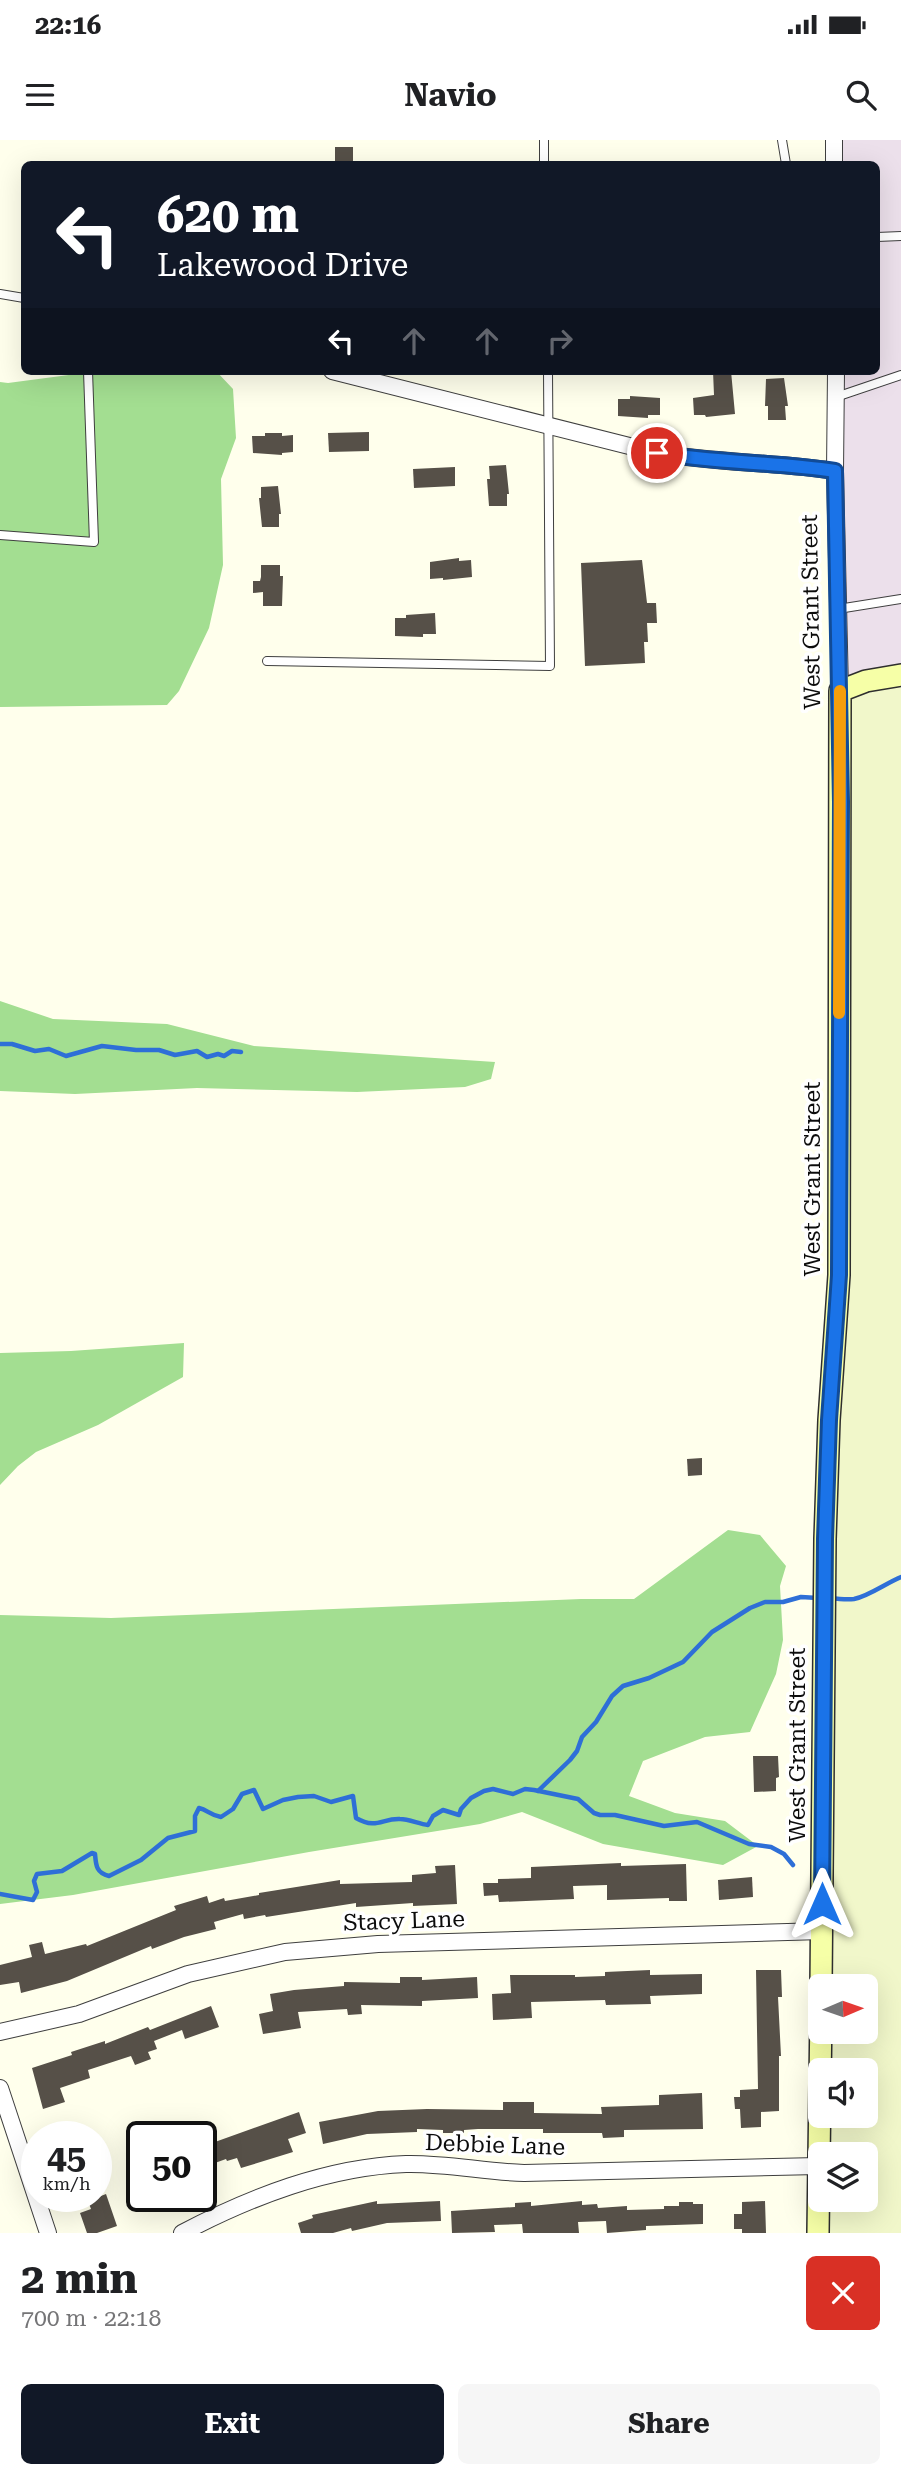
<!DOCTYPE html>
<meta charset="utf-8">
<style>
body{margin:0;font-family:"Roboto Serif",serif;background:#f6f6f6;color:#202124;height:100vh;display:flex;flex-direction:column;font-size:26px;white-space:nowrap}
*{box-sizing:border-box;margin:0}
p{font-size:23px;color:#757577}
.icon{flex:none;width:38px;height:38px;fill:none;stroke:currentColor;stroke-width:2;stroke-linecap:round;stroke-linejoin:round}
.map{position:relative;height:2093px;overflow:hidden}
.drawer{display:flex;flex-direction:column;background:#fff;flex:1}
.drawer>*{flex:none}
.guide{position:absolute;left:21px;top:21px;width:859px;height:214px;border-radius:10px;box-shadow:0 7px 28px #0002;background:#111827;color:#fff;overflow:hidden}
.needle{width:46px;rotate:88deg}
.controls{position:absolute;left:808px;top:1834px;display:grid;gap:14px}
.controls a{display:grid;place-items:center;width:70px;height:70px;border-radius:10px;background:#fff;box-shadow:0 7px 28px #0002;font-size:35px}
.speed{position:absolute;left:21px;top:1981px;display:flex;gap:14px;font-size:35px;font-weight:700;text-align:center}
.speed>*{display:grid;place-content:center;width:91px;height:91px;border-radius:50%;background:#fff;box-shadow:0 7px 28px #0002;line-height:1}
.speed small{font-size:18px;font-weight:400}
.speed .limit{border:4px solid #111;border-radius:10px;background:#fff;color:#111}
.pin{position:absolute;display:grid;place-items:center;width:60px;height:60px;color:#fff;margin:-30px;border:4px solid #fff;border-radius:50%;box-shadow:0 2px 7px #0007}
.me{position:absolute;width:77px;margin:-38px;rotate:0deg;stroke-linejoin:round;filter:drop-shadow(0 0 5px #0008)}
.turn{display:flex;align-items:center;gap:24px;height:147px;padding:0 21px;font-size:32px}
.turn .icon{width:91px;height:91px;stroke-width:2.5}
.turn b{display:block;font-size:49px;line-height:60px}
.lanes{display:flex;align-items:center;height:66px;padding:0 21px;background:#0003;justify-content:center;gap:35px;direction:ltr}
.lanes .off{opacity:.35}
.round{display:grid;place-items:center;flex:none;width:74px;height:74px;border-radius:10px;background:#f6f6f6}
.summary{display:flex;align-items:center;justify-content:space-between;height:119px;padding:0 21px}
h1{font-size:42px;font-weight:700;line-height:52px}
.primary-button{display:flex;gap:14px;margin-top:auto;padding:14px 21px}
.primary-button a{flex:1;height:80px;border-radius:10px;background:#111827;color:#fff;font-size:28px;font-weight:700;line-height:80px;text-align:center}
.primary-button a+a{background:#f6f6f6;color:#202124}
.status{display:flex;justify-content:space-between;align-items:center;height:49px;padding:0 35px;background:#fff;direction:ltr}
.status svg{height:19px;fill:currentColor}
header{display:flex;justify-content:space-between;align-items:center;height:91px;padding:0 21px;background:#fff;font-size:32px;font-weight:700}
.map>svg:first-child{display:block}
.industrial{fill:#ece0eb}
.farmland{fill:#f1f7ca;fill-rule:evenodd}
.forest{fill:#a3de91}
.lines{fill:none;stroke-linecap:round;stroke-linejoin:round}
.stream{stroke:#2e6fd7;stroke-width:4.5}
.building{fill:#565048}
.lane-casing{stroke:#3f3f3f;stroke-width:10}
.street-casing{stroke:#3f3f3f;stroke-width:18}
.secondary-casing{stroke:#2e2e2e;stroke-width:24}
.lane{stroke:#fff;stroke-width:8}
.street{stroke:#fff;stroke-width:16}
.secondary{stroke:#f6ffa7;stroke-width:21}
.route-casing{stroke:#114b97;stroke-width:18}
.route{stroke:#1a73e8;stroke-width:12}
.slow{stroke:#f59e0b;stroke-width:12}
.labels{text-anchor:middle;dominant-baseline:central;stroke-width:7;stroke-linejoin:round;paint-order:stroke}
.street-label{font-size:23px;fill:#0c0c0c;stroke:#fff}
</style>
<div class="status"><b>22:16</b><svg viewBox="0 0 49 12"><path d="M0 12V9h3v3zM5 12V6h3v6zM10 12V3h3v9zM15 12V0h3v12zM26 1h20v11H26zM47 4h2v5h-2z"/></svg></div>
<header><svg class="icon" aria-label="menu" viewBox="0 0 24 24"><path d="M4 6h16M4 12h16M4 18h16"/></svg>Navio<svg class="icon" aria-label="search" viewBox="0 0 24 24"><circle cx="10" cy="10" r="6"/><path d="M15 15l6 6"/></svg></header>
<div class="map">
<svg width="901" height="2093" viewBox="0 0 901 2093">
<rect width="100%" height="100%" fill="#ffffec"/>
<!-- industrial -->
<polygon class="industrial" points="834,0 901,0 901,535 840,551 835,231 877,231 877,24 835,24"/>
<!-- farmland -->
<path class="farmland" d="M901 535V2093H818L821 1892H866V1846H821L840 551ZM821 1930H866V1976H821ZM821 2014H866V2060H821Z"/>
<!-- forest -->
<g class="forest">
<polygon points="99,231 216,231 233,249 236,298 221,339 223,425 209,488 179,551 167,565 0,567 0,242 8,243"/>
<polygon points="0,861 53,879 167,884 254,906 495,922 491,939 465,947 357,952 197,948 75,954 0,951"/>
<polygon points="184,1203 183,1237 98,1285 36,1312 18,1326 0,1345 0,1213 71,1211"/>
<polygon points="728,1390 760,1395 786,1426 780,1446 783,1500 776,1534 750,1592 705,1597 643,1621 629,1656 675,1673 725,1681 758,1706 723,1725 603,1704 522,1672 480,1684 309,1712 73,1755 0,1764 0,1475 111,1478 581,1459 634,1459"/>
</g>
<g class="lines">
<!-- stream -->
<g class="stream">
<polyline points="0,904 12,904 35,911 49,909 66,916 102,906 136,910 159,910 175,915 197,911 207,917 218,914 224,916 232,911 241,912"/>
<path d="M830 1458C838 1459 846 1460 854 1459 869 1456 886 1443 901 1437"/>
<polyline points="538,1651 570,1620 577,1611 582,1597 596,1582 612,1556 623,1546 649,1538 683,1522 712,1492 750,1468 765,1462 783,1462 801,1457 818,1458"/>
<path d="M0 1754 33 1760 37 1752 34 1741 37 1734 62 1731 92 1713 95 1714C96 1725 96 1733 109 1736L141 1720 168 1698 195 1691V1676L199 1668C208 1670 209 1675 221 1677L233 1669 242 1654 254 1650 263 1669 283 1660 298 1657 314 1656 331 1662 353 1656 356 1678C377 1690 382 1678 400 1679 409 1679 419 1684 428 1685L433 1676 443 1670 459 1675 461 1669 471 1658 484 1651 493 1649 513 1654 525 1649 534 1650 578 1659 594 1673 600 1675H615L664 1686 697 1682 749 1704 771 1707 784 1714 793 1725"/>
</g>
</g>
<!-- building -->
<g class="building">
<rect x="335" y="7" width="18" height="17"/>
<polygon points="713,231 731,231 735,274 706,277 705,275 694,275 693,258 714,255"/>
<polygon points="784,238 788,266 785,266 786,280 768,280 768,266 765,266 766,239"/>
<polygon points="630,256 660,258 660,275 648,275 648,278 618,276 618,259 630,259"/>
<polygon points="369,292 369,311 329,312 328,293"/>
<polygon points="265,293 282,293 282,296 293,295 293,312 282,313 282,315 253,313 252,296 265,296"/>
<polygon points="506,325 509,354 507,354 507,366 489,366 487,339 490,339 489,326"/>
<polygon points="455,327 455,346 414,348 413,329"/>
<polygon points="278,346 281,374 279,374 279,387 262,387 259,358 261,358 261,347"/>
<polygon points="459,418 459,421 471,420 472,437 443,440 443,438 430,439 430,422"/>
<polygon points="642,420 647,463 656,463 657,483 647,483 648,502 644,502 645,523 585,526 581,423"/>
<polygon points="261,425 280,425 280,436 283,436 282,466 263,466 263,452 253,453 253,441 260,441 261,437"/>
<polygon points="435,473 436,494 423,494 423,497 395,496 395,478 406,478 406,475"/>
<polygon points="702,1318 702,1335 688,1336 687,1319"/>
<polygon points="753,1616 778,1616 779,1637 776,1638 776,1651 754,1652"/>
<polygon points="621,1723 621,1726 686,1724 687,1761 669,1761 669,1758 607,1760 607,1745 573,1746 574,1759 499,1762 498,1755 484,1756 483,1743 498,1743 498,1739 531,1738 531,1727"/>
<polygon points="455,1725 457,1764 413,1766 413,1763 356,1767 356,1763 266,1777 265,1775 244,1779 243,1774 214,1782 216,1789 184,1797 152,1809 151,1806 67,1841 21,1853 19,1842 0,1845 0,1825 32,1817 29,1805 42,1802 45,1814 86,1804 87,1806 176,1770 174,1766 207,1756 209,1763 224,1758 225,1761 259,1755 259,1753 340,1740 340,1744 412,1742 412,1735 436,1733 435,1726"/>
<polygon points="752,1737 753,1757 719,1760 718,1740"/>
<polygon points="650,1830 650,1835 702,1834 702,1854 650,1856 651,1864 606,1865 605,1860 531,1862 532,1878 493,1880 492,1854 511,1853 510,1835 575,1835 575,1837 605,1836 605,1832"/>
<polygon points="756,1830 781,1830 782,1857 778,1857 781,1916 779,1916 779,1971 761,1972 761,1987 741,1988 740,1969 735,1969 734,1957 740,1957 740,1950 758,1949"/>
<polygon points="400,1837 422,1837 422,1840 477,1837 478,1858 422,1861 422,1866 361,1865 362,1874 348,1875 347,1869 298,1872 301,1888 263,1894 259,1874 273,1871 270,1854 294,1850 344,1846 344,1842 400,1843"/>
<polygon points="211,1866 219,1887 185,1899 182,1890 154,1901 157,1909 148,1912 151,1919 135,1925 131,1916 88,1930 90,1938 60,1948 65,1962 43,1969 32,1928 72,1915 71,1912 105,1901 105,1904 148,1887 150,1890"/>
<polygon points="702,1953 703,1989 624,1990 624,1997 603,1998 602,1993 543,1993 543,1989 478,1989 464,1990 464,1993 443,1993 443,1990 417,1989 417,1992 367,1994 323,2004 319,1982 378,1971 427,1969 503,1970 503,1962 534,1962 534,1973 602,1974 601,1967 659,1965 659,1955"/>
<polygon points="299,1972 306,1993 288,1999 293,2012 241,2028 237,2018 227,2021 226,2019 201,2028 201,2007"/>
<polygon points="106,2054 117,2086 97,2093 87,2093 80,2073 91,2069 88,2061"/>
<polygon points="377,2061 377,2064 440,2061 441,2081 387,2083 352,2091 351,2088 333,2093 301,2093 298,2083 313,2078 312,2075"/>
<polygon points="582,2061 582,2065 597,2064 598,2068 627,2066 627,2070 664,2069 664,2066 679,2066 679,2062 693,2062 693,2064 703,2064 703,2084 646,2086 646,2090 607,2093 606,2081 578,2082 579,2093 523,2093 522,2084 494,2085 495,2092 452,2093 451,2071 515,2067 515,2063 531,2062 531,2066"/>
<polygon points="765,2061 766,2093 742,2093 742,2089 734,2089 734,2074 742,2074 742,2062"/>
</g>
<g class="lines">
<defs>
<g id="lane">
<polyline points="544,0 544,24"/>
<polyline points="782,0 786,24"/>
<polyline points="877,97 901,96"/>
<polyline points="0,154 24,158"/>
<polyline points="836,257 901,235"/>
<polyline points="0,395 94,402 88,231"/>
<polyline points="838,469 901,459"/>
<polyline points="267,521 550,526 548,231"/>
</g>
<g id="street">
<polyline points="834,24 834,0"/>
<path d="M332 231 657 313C717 323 775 322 835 331"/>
<polyline points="836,231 835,331 840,551"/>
<polyline points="0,1892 79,1874 188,1834 285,1812 378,1804 822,1791"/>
<polyline points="0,1948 48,2093"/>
<path d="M182 2093C251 2057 327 2027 406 2024 446 2023 485 2032 524 2033L818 2026"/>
</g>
<g id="secondary">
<polyline points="821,1846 825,1399 829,1280 839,1135 840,551 866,541 901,535"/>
<polyline points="818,2093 821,1870"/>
</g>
</defs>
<!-- lane casing -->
<use href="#lane" class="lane-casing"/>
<!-- street casing -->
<use href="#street" class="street-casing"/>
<!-- secondary casing -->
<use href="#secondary" class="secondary-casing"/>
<!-- lane -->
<use href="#lane" class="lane"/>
<!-- street -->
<use href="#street" class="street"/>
<!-- secondary -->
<use href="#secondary" class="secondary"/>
</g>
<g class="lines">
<defs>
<path id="route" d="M657 313C716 323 776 322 835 331L841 662 839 1135 829 1280 825 1399 822 1764"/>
</defs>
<!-- route casing -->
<use href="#route" class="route-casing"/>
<!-- route -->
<use href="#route" class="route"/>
<!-- slow -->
<polyline class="slow" points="839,873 840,551"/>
</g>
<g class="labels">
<!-- street labels -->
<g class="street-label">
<text transform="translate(811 472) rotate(-91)">West Grant Street</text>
<text transform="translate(812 1039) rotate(-90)">West Grant Street</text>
<text transform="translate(797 1605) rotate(-90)">West Grant Street</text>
<text transform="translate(404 1781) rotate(-2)">Stacy Lane</text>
<text transform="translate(495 2005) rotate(2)">Debbie Lane</text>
</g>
</g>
</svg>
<div class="controls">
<a><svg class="needle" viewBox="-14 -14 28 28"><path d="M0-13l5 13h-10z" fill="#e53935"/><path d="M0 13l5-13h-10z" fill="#757577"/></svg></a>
<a><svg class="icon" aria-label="sound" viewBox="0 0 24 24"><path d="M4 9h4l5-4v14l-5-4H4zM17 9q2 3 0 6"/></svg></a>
<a><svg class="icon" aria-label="layers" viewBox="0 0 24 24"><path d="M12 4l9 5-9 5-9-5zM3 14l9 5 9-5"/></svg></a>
</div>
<div class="speed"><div>45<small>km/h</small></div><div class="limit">50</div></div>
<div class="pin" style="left:657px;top:313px;background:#d93025"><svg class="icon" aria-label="arrive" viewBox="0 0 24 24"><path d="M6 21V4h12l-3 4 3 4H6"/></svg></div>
<svg class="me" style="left:822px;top:1764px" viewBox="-20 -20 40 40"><path d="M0-17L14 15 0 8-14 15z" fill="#1a73e8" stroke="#fff" stroke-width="4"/></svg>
<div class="guide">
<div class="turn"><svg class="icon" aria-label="left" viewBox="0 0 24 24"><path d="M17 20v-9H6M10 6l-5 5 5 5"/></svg><div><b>620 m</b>Lakewood Drive</div></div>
<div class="lanes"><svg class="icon" aria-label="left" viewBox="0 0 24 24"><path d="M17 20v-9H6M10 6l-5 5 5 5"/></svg><svg class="icon off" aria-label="ahead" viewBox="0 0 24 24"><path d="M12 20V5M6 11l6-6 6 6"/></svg><svg class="icon off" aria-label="ahead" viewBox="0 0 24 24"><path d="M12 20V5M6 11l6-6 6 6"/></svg><svg class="icon off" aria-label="right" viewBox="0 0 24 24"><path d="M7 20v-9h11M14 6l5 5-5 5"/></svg></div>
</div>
</div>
<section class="drawer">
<div class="summary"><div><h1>2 min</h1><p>700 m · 22:18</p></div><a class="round" style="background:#d93025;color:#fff"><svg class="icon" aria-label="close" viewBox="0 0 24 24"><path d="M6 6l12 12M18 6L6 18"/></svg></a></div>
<div class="primary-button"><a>Exit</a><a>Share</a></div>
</section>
